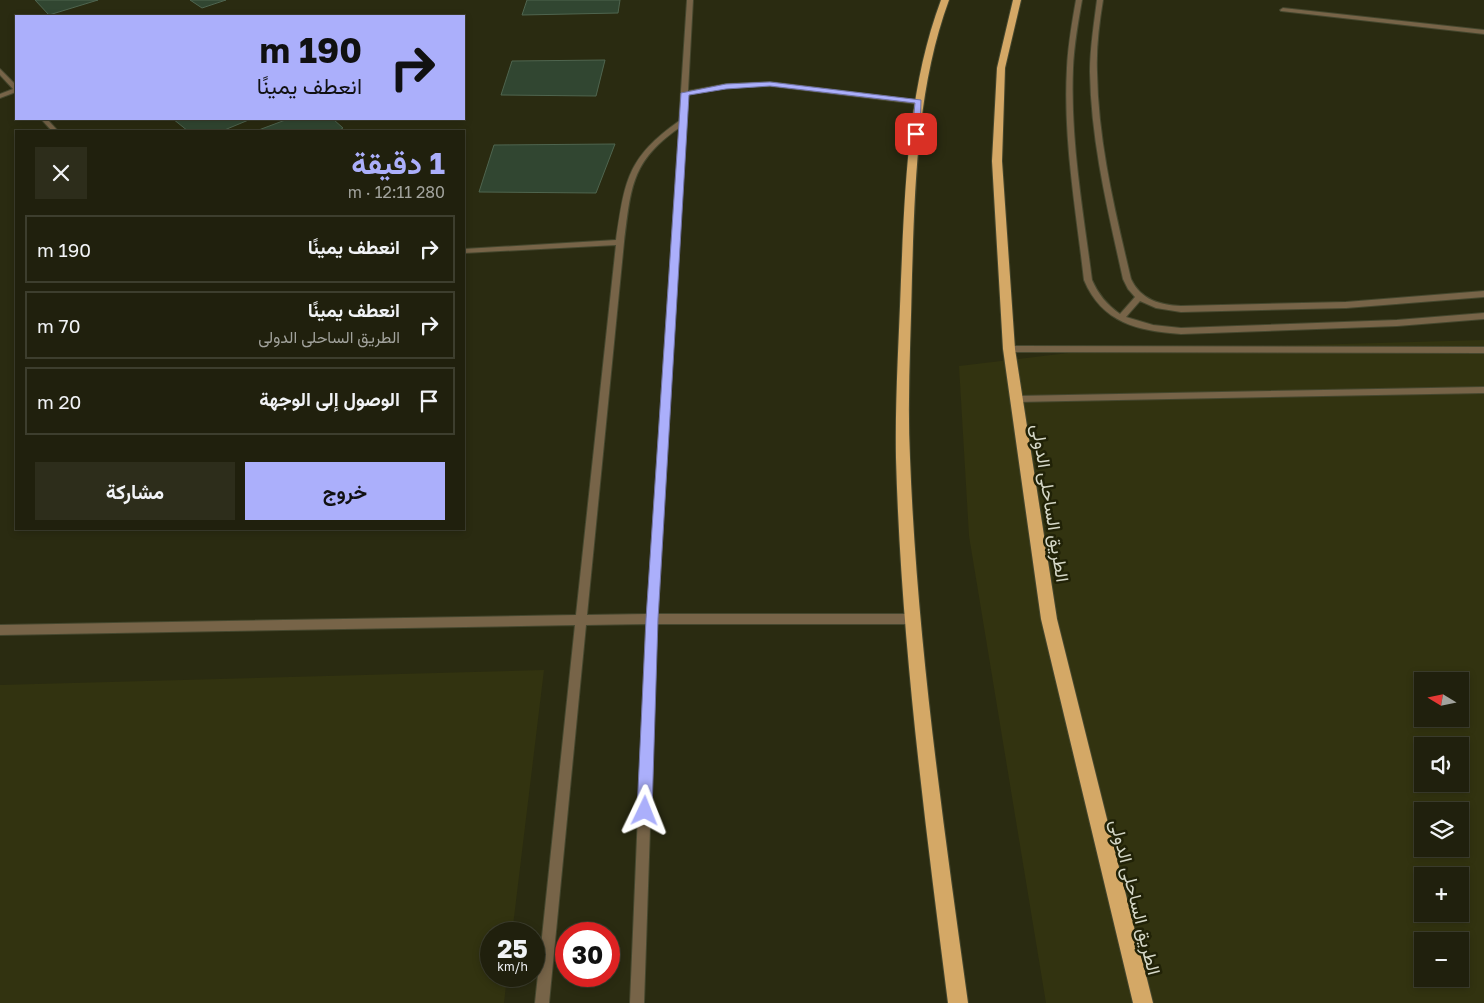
<!DOCTYPE html>
<html lang="ar">
<meta charset="utf-8">
<style>
body{margin:0;font-family:"Golos Text",Vazirmatn,sans-serif;background:#2d2d1b;color:#f1f3f6;direction:rtl;height:100vh;display:flex;flex-direction:column;font-size:19px;white-space:nowrap}
*{box-sizing:border-box;margin:0}
p{font-size:16px;color:#a2a39d}
.icon{flex:none;width:28px;height:28px;fill:none;stroke:currentColor;stroke-width:2;stroke-linecap:round;stroke-linejoin:round}
.map{position:relative;flex:1;overflow:hidden;direction:ltr}
.details{position:absolute;left:15px;top:130px;width:450px;height:400px;display:flex;flex-direction:column;background:#20200d;border-radius:0px;box-shadow:0 2px 8px #0003,0 0 0 1px #3d3e2e;direction:rtl}
.details>*{flex:none}
.guide{position:absolute;left:15px;top:15px;width:450px;height:105px;border-radius:0px;box-shadow:0 2px 8px #0003,0 0 0 1px #3d3e2e;direction:rtl;background:#abaffb;color:#111;overflow:hidden}
.needle{width:32px;rotate:280deg}
.buttons{position:absolute;left:1414px;top:672px;display:grid;gap:10px}
.buttons a{display:grid;place-items:center;width:55px;height:55px;border-radius:0px;background:#20200d;box-shadow:0 2px 8px #0003,0 0 0 1px #3d3e2e;font-size:25px}
.speed{position:absolute;left:480px;top:922px;display:flex;gap:10px;font-size:25px;font-weight:700;text-align:center}
.speed>*{display:grid;place-content:center;width:65px;height:65px;border-radius:50%;background:#20200d;box-shadow:0 2px 8px #0003,0 0 0 1px #3d3e2e;line-height:1}
.speed small{font-size:12px;font-weight:400}
.speed .limit{border:8px solid #d22;background:#fff;color:#111}
.pin{position:absolute;display:grid;place-items:center;width:42px;height:42px;color:#fff;margin:-21px;border-radius:10px;box-shadow:0 2px 8px #0006}
.me{position:absolute;width:55px;margin:-28px;rotate:2deg;stroke-linejoin:round;filter:drop-shadow(0 0 4px #0008)}
.turn{display:flex;align-items:center;gap:18px;height:105px;padding:0 20px;font-size:22px}
.turn .icon{width:65px;height:65px;stroke-width:2.5}
.turn b{display:block;font-size:35px;line-height:42px}
.round{display:grid;place-items:center;flex:none;width:52px;height:52px;border-radius:0px;background:#2d2d1b}
.overview{display:flex;align-items:center;justify-content:space-between;height:85px;padding:0 20px}
h1{font-size:30px;font-weight:700;line-height:38px;color:#abaffb}
.primary-button{display:flex;gap:10px;margin-top:auto;padding:10px 20px}
.primary-button a{flex:1;height:58px;border-radius:0px;background:#abaffb;color:#111;font-size:20px;font-weight:700;line-height:58px;text-align:center}
.primary-button a+a{background:#2d2d1b;color:#f1f3f6}
ul{padding:0;list-style:none}
li{display:flex;align-items:center;gap:15px;height:68px;margin:0 10px 8px;padding:0 10px;border:2px solid #3d3e2e;border-radius:0px}
li div{flex:1}
li b{display:block;font-size:19px}
li em{font-style:normal}
.map>svg:first-child{display:block}
.built{fill:#323310;fill-rule:evenodd}
.building{fill:#314631;stroke:#4f654f}
.lines{fill:none;stroke-linecap:round;stroke-linejoin:round}
.service-casing{stroke:#45472e;stroke-width:2}
.minor-casing{stroke:#45472e;stroke-width:2}
.trunk-casing{stroke:#45472e;stroke-width:2}
.service{fill:#776448;fill-rule:evenodd}
.minor{fill:#776448;fill-rule:evenodd}
.trunk{fill:#d4a866;fill-rule:evenodd}
.route{fill:#abaffb;stroke:#6f72a3}
.labels{text-anchor:middle;dominant-baseline:central;stroke-width:5;stroke-linejoin:round;paint-order:stroke}
.street-label{font-size:18px;fill:#d5d7c7;stroke:#212207}
</style>
<div class="map">
<svg width="1484" height="1003" viewBox="0 0 1484 1003">
<rect width="100%" height="100%" fill="#2a2b11"/>
<!-- built -->
<g class="built">
<path d="M1484 340V1003H1046L969 536 959 366 1110 348 1269 346ZM1422 681H1460V719H1422ZM1422 746H1460V784H1422ZM1422 811H1460V849H1422ZM1422 876H1460V914H1422ZM1422 941H1460V979H1422Z"/>
<polygon points="544,670 512,934 491,934 491,976 507,976 504,1003 0,1003 0,685"/>
</g>
<!-- building -->
<g class="building">
<polygon points="35,0 98,0 49,15"/>
<polygon points="190,0 226,0 202,8"/>
<polygon points="527,0 620,0 618,13 522,15"/>
<polygon points="605,60 596,96 501,95 512,61"/>
<polygon points="173,119 251,119 222,131 188,131"/>
<polygon points="288,119 333,119 343,128 338,131 256,131"/>
<polygon points="615,144 596,193 479,192 494,145"/>
</g>
<g class="lines">
<defs>
<polygon id="service" points="1283,8 1484,30 1484,34 1281,11 1280,10"/>
<g id="minor">
<path d="M687 0H693L688 91 726 84 770 82 918 100 921 102 918 104 770 86 726 88 687 95 686 119 687 121 686 123 658 614H912L916 616 918 619 916 622 912 624H657L644 1003H630L646 624 586 625 549 1003H535L575 625 0 635V625L576 615 616 245 464 253V249L616 240C625 180 627 158 679 121ZM679 128 647 614 587 615 624 242C631 188 631 161 679 128Z"/>
<path d="M1076 0H1082C1078 23 1074 45 1073 68 1070 139 1083 210 1092 280 1098 294 1107 305 1120 314L1135 297 1128 289 1123 279C1108 211 1091 142 1090 72 1090 48 1094 24 1097 0H1103C1099 24 1096 48 1097 72 1098 142 1115 211 1131 279 1141 300 1160 305 1181 306L1346 302 1484 291V297L1346 308 1181 312 1156 308 1140 301 1126 317 1153 325 1181 328 1397 320 1484 313V319L1397 326 1181 334C1138 331 1102 323 1084 280 1076 210 1063 139 1067 68 1068 45 1072 23 1076 0Z"/>
<polygon points="0,69 16,85 16,92 0,98 0,94 13,89 0,75"/>
<polygon points="41,119 47,119 58,131 52,131"/>
<polygon points="1009,346 1484,347 1484,353 1009,352 1005,349"/>
<polygon points="1484,387 1484,393 1016,402 1011,399 1016,396"/>
</g>
<g id="trunk">
<path d="M941 0H949C917 87 915 184 912 275 911 336 907 397 910 458 917 641 943 822 968 1003H948C925 822 901 640 896 458 895 398 899 339 901 280 905 187 908 88 941 0Z"/>
<polygon points="1013,0 1021,0 1005,68 1002,161 1015,349 1057,619 1153,1003 1133,1003 1041,619 1003,349 992,161 997,68"/>
</g>
</defs>
<!-- service casing -->
<use href="#service" class="service-casing"/>
<!-- minor casing -->
<use href="#minor" class="minor-casing"/>
<!-- trunk casing -->
<use href="#trunk" class="trunk-casing"/>
<!-- service -->
<use href="#service" class="service"/>
<!-- minor -->
<use href="#minor" class="minor"/>
<!-- trunk -->
<use href="#trunk" class="trunk"/>
</g>
<!-- route -->
<polygon class="route" points="770,82 921,100 920,134 916,137 912,134 915,103 770,86 726,89 689,95 658,619 652,811 650,816 645,818 640,816 637,811 646,619 681,93 726,84"/>
<g class="labels">
<!-- street labels -->
<g class="street-label">
<text transform="translate(1051 503) rotate(81)">الطريق الساحلى الدولى</text>
<text transform="translate(1136 897) rotate(76)">الطريق الساحلى الدولى</text>
</g>
</g>
</svg>
<div class="buttons">
<a><svg class="needle" viewBox="-14 -14 28 28"><path d="M0-13l5 13h-10z" fill="#e53935"/><path d="M0 13l5-13h-10z" fill="#a2a39d"/></svg></a>
<a><svg class="icon" aria-label="sound" viewBox="0 0 24 24"><path d="M4 9h4l5-4v14l-5-4H4zM17 9q2 3 0 6"/></svg></a>
<a><svg class="icon" aria-label="layers" viewBox="0 0 24 24"><path d="M12 4l9 5-9 5-9-5zM3 14l9 5 9-5"/></svg></a>
<a>+</a>
<a>−</a>
</div>
<div class="speed"><div>25<small>km/h</small></div><div class="limit">30</div></div>
<div class="pin" style="left:916px;top:134px;background:#d93025"><svg class="icon" aria-label="arrive" viewBox="0 0 24 24"><path d="M6 21V4h12l-3 4 3 4H6"/></svg></div>
<svg class="me" style="left:645px;top:811px" viewBox="-20 -20 40 40"><path d="M0-17L14 15 0 8-14 15z" fill="#abaffb" stroke="#fff" stroke-width="4"/></svg>
<div class="guide">
<div class="turn"><svg class="icon" aria-label="right" viewBox="0 0 24 24"><path d="M7 20v-9h11M14 6l5 5-5 5"/></svg><div><b>190 m</b>انعطف يمينًا</div></div>
</div>
<section class="details">
<div class="overview"><div><h1>1 دقيقة</h1><p>280 m · 12:11</p></div><a class="round"><svg class="icon" aria-label="close" viewBox="0 0 24 24"><path d="M6 6l12 12M18 6L6 18"/></svg></a></div>
<ul>
<li><svg class="icon" aria-label="right" viewBox="0 0 24 24"><path d="M7 20v-9h11M14 6l5 5-5 5"/></svg><div><b>انعطف يمينًا</b></div><em>190 m</em></li>
<li><svg class="icon" aria-label="right" viewBox="0 0 24 24"><path d="M7 20v-9h11M14 6l5 5-5 5"/></svg><div><b>انعطف يمينًا</b><p>الطريق الساحلى الدولى</p></div><em>70 m</em></li>
<li><svg class="icon" aria-label="arrive" viewBox="0 0 24 24"><path d="M6 21V4h12l-3 4 3 4H6"/></svg><div><b>الوصول إلى الوجهة</b></div><em>20 m</em></li>
</ul>
<div class="primary-button"><a>خروج</a><a>مشاركة</a></div>
</section>
</div>
